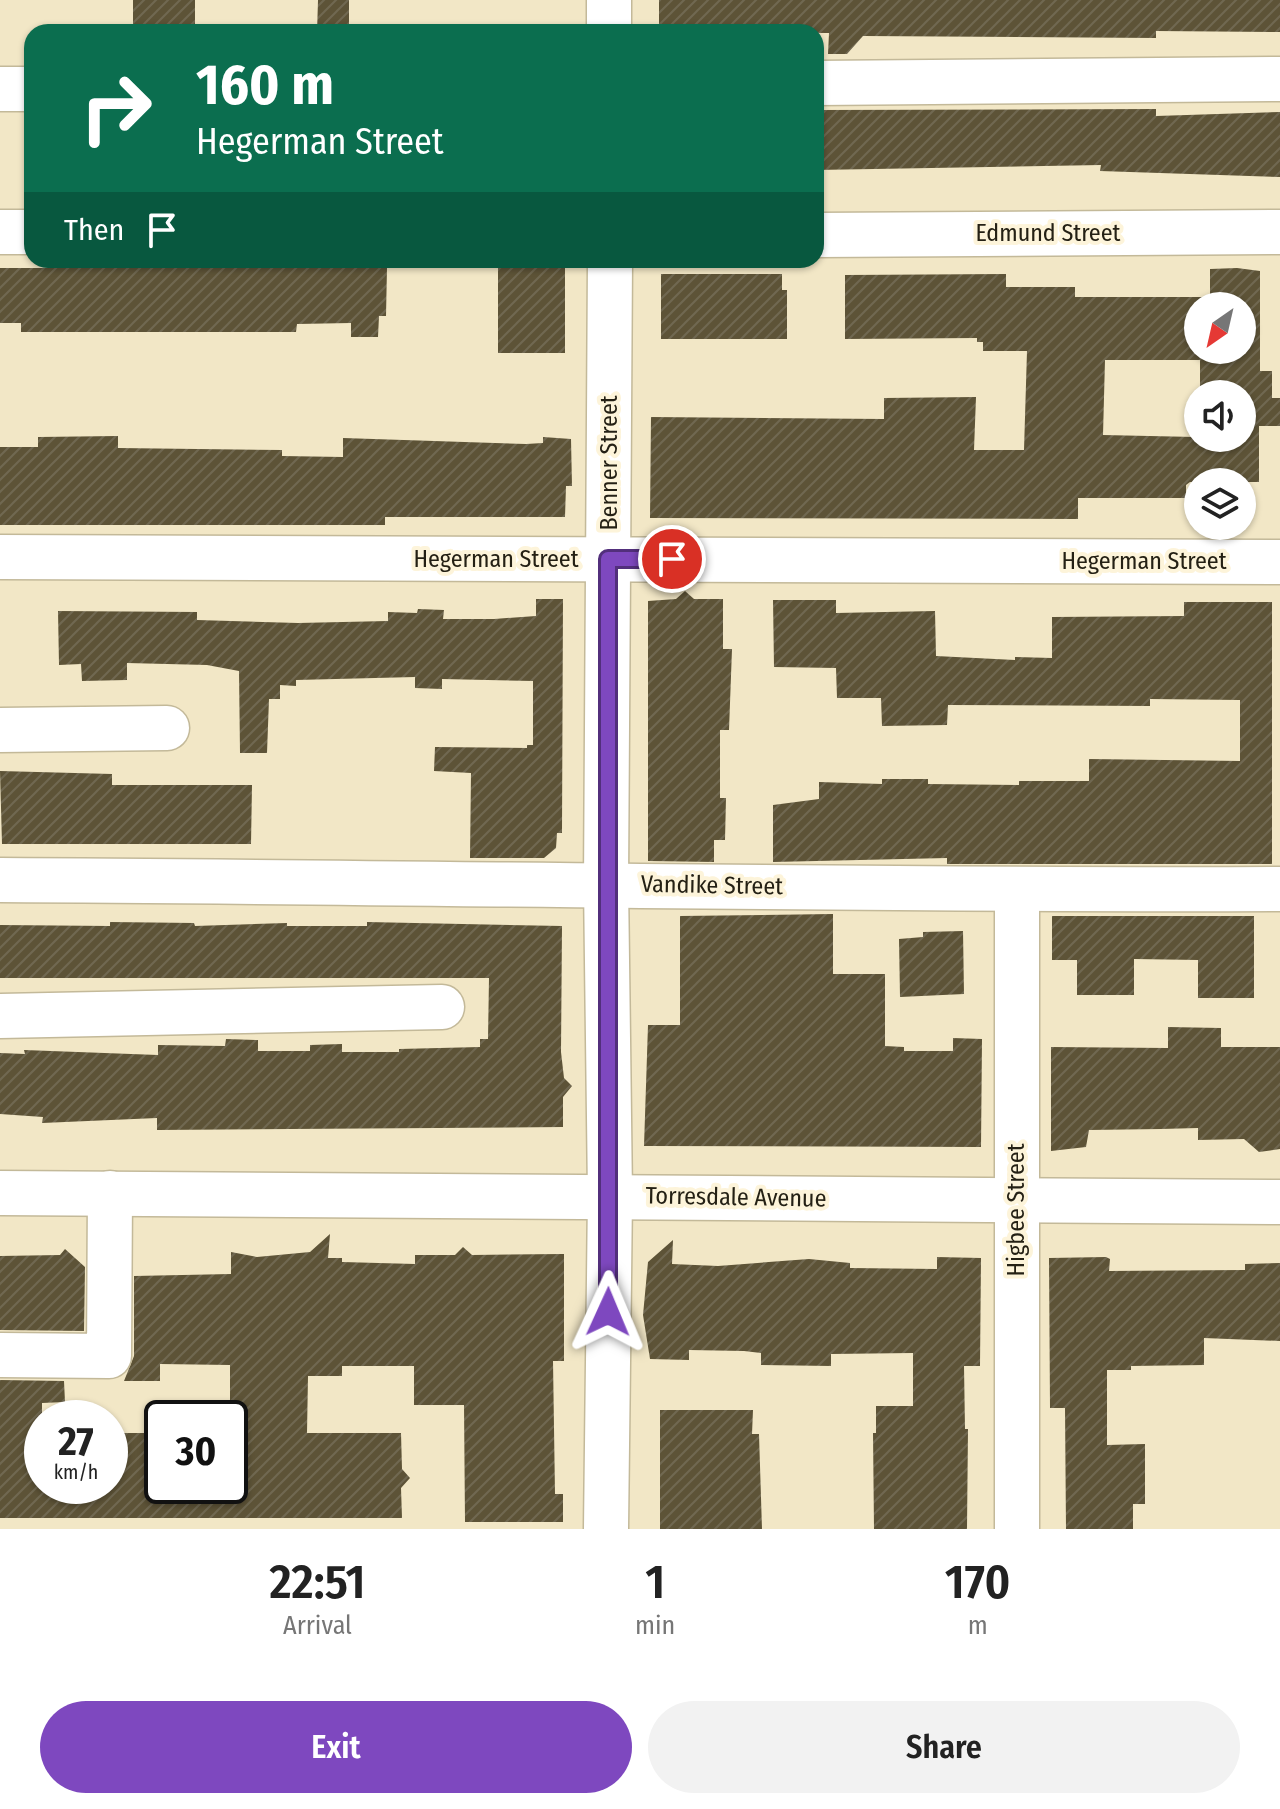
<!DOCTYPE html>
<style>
body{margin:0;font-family:"Fira Sans Condensed",sans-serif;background:#f2f2f2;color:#222;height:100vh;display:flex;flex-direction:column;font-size:30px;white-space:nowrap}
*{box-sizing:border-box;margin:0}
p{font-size:26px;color:#767676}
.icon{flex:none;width:44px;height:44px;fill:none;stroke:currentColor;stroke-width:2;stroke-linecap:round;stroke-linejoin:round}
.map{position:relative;height:1529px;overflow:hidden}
.panel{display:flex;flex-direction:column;background:#fff;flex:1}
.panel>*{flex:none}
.banner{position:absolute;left:24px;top:24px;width:800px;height:244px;border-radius:24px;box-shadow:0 2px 6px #0004;background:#0b6e4f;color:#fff;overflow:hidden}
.needle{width:52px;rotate:214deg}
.controls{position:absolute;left:1184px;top:292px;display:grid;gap:16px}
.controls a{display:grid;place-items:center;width:72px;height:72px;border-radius:50%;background:#fff;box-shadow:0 2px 6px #0004;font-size:40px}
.speed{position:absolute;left:24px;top:1400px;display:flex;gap:16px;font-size:40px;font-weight:700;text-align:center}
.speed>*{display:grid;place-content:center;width:104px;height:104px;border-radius:50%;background:#fff;box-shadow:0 2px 6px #0004;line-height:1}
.speed small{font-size:20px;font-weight:400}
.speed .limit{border:4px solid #111;border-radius:12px;background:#fff;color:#111}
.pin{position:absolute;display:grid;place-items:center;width:68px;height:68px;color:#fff;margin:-34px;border:4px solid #fff;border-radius:50%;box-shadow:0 2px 8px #0007}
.me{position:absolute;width:88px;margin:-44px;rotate:1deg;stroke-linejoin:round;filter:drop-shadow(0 0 6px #0008)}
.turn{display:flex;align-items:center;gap:28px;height:168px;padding:0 40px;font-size:36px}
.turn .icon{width:104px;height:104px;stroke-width:2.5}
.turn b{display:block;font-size:56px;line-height:68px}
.then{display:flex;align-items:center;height:76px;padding:0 40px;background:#0003;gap:16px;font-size:30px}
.eta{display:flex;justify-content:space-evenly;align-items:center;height:136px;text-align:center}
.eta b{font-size:48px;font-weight:600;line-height:56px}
.primary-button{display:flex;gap:16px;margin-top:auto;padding:16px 40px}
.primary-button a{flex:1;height:92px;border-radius:48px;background:#7e48bf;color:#fff;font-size:32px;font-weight:600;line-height:92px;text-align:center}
.primary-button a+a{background:#f2f2f2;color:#222}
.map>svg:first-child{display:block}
.building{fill:url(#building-hatch);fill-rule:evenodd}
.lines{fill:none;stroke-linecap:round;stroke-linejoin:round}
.minor-casing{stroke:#c3b999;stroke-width:47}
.minor{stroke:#fff;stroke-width:44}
.route-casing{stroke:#522f7c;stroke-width:20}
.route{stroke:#7e48bf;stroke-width:14}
.labels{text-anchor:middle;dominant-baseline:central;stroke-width:8;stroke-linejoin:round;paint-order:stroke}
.street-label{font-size:24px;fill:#242014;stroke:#fdf4da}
</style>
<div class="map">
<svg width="1280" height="1529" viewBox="0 0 1280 1529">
<defs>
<pattern id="building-hatch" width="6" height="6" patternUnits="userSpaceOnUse" patternTransform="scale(2)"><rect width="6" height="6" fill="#5d5337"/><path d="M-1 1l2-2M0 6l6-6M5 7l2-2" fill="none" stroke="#706851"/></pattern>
</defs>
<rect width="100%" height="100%" fill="#f2e7c6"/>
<!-- building -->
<g class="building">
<rect x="133" y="0" width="62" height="32"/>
<polygon points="318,0 349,0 349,32 317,32"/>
<polygon points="659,0 1280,0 1280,32 1156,31 1156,38 863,36 847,54 828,54 829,33 659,32"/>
<polygon points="1156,109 1156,116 1280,112 1280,177 1100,171 1101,165 816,170 816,110"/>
<rect x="498" y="265" width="67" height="88"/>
<polygon points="0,268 387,268 386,316 379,316 378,337 351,337 351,323 297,324 296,332 21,332 21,323 0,323"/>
<path d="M1237 268 1260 271V371H1272V398H1280V426H1259V482H1190L1186 485V498H1078V519L650 518 651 417 884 419V398L976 397 974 450H1024L1027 351H983V342H977V338L845 339V275L1006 274V287H1075V297H1210V269ZM1198 306H1242V350H1198ZM1105 360H1200V394H1242V438L1103 435Z"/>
<polygon points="661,274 782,274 782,290 787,290 787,339 661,339"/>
<polygon points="118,436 118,448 282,450 282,456 343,457 343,438 526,444 543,443 543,437 571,439 572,486 566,486 565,517 385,517 385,525 0,525 0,447 38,447 38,437"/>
<polygon points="685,591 694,599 723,599 723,649 732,649 729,730 720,730 720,798 726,798 725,840 714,840 714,862 648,861 648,601 676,599"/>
<polygon points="536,599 563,599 562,833 557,833 556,848 544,858 470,858 471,773 434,771 435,747 527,748 527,745 533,745 533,681 442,679 442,689 415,688 415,677 296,680 296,686 280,685 280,699 269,699 267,753 240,753 239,671 207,665 127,663 127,680 82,681 81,664 59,665 58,611 197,612 197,620 298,623 388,621 388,612 417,613 418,609 444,610 443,619 494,619 536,616"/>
<polygon points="773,600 836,600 836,613 935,611 936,656 1015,660 1015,657 1052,658 1052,617 1184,616 1184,602 1272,602 1272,864 947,864 947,858 773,862 773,805 819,799 819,782 882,784 882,779 928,779 928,784 1019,785 1019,781 1089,781 1089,759 1240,761 1240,700 1150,699 1150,706 948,705 947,725 882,726 881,698 837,698 836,668 774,667"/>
<polygon points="0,771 112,774 112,785 252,785 251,844 2,844"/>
<polygon points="833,914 833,974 885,974 885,1046 904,1047 904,1051 953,1051 953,1038 982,1039 981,1147 644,1146 648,1025 680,1025 680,916"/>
<polygon points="1052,916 1254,916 1254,998 1198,998 1198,960 1134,959 1134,995 1077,995 1077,960 1052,960"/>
<polygon points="110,922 194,923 195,926 287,923 287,926 367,926 367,922 562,926 561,1052 564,1078 572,1086 563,1097 563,1127 157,1130 157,1118 42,1123 43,1117 0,1114 0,1053 25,1054 24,1050 158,1055 158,1045 225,1046 226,1039 258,1040 258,1051 310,1051 310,1045 342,1044 342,1052 399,1052 399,1049 480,1047 480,1039 488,1039 489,978 0,978 0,925 110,926"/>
<polygon points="963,931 964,994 900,997 899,939 923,937 923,932"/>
<polygon points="1168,1027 1221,1028 1221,1047 1280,1047 1280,1149 1259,1152 1244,1139 1198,1140 1198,1128 1161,1129 1089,1130 1086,1147 1051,1151 1051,1047 1168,1048"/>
<polygon points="330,1234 328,1258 342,1258 342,1262 415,1264 415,1255 455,1255 463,1247 472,1255 564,1254 564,1361 553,1361 555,1494 563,1494 563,1522 465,1522 464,1405 414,1405 414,1366 342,1366 342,1376 308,1376 307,1433 401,1433 402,1469 410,1478 401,1488 402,1518 0,1518 0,1380 64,1381 65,1402 42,1403 42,1486 110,1486 110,1433 162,1433 162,1486 230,1486 230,1365 160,1364 160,1381 124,1381 134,1356 134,1276 231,1274 231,1252 257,1257 310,1252"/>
<polygon points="673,1240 672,1264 718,1266 809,1259 850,1263 850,1268 937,1269 937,1257 981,1258 980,1366 964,1366 965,1429 968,1429 967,1529 874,1529 873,1433 876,1433 876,1406 913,1406 913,1353 831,1354 831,1366 761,1365 761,1353 744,1351 689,1350 689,1360 650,1359 643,1315 648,1262"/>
<polygon points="65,1249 85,1267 84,1331 0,1330 0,1256 60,1255"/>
<polygon points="1106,1257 1110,1259 1109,1271 1245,1270 1245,1264 1280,1263 1280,1341 1204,1338 1204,1365 1131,1366 1131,1370 1107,1370 1107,1445 1145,1444 1145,1504 1133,1504 1133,1529 1066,1529 1065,1408 1050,1408 1049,1258"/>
<polygon points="660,1410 753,1410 752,1434 759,1434 762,1529 660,1529"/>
</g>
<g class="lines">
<defs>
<g id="minor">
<polyline points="609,0 609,32"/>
<polyline points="816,83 1280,79"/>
<polyline points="0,89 32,89"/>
<polyline points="0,232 32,232"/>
<polyline points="816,235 1280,232"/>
<polyline points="0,557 1280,562"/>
<polyline points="0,730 167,728"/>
<path d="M0 880C427 882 853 891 1280 889"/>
<polyline points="0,1016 442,1007"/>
<polyline points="0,1193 1280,1202"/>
<polyline points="0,1355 109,1356 110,1193"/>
<polyline points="606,1529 610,1195 606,883 610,260"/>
<polyline points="1017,1529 1017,890"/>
</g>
</defs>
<!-- minor casing -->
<use href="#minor" class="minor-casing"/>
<!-- minor -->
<use href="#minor" class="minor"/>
</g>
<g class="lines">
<defs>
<polyline id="route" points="608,1312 608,559 672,559"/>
</defs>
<!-- route casing -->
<use href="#route" class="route-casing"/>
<!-- route -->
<use href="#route" class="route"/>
</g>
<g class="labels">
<!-- street labels -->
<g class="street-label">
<text x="1048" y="233">Edmund Street</text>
<text transform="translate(609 463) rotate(-90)">Benner Street</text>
<text x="496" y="559">Hegerman Street</text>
<text x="1144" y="561">Hegerman Street</text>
<text transform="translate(712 885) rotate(1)">Vandike Street</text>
<text transform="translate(736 1197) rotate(1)">Torresdale Avenue</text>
<text transform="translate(1016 1210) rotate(-90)">Higbee Street</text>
</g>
</g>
</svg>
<div class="controls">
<a><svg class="needle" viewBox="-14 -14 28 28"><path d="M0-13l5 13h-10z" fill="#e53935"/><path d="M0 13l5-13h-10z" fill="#767676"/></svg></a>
<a><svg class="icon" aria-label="sound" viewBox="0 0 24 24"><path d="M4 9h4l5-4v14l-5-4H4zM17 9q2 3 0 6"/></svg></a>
<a><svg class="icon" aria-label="layers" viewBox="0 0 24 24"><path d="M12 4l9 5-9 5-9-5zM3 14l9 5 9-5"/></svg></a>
</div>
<div class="speed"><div>27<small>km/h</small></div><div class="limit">30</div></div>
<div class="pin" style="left:672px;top:559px;background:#d93025"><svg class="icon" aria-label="arrive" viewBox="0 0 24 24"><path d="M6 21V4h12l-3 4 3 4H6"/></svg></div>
<svg class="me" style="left:608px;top:1312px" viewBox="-20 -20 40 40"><path d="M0-17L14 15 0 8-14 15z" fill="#7e48bf" stroke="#fff" stroke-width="4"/></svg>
<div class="banner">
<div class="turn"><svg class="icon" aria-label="right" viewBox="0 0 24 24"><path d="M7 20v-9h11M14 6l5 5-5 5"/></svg><div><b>160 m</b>Hegerman Street</div></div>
<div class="then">Then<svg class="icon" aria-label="arrive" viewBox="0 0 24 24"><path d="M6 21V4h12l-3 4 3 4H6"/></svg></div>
</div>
</div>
<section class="panel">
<div class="eta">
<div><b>22:51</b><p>Arrival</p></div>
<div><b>1</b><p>min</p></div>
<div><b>170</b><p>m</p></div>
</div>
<div class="primary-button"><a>Exit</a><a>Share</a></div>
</section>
